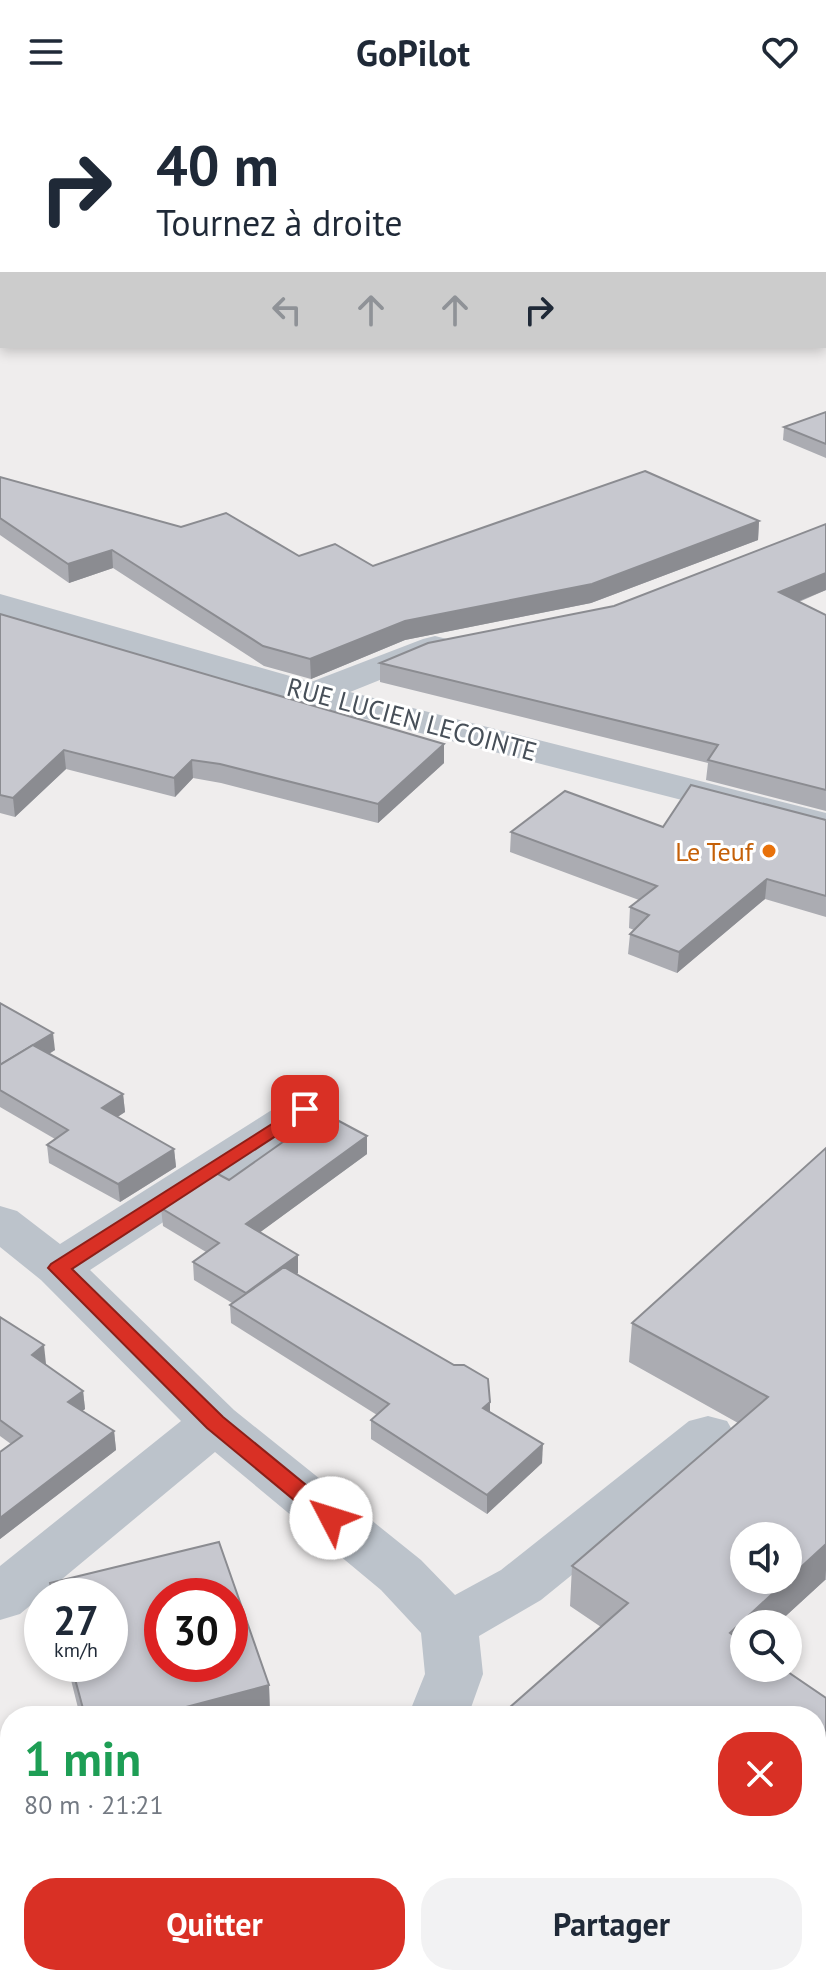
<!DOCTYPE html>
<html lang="fr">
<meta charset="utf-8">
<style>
body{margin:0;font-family:"PT Sans",sans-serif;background:#f2f2f3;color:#1f2937;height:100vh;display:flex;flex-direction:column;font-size:30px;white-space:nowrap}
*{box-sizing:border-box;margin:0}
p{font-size:26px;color:#747a83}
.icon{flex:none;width:44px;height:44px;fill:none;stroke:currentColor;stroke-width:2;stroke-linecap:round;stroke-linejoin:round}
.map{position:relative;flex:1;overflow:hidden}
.details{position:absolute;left:0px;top:1602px;width:826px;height:280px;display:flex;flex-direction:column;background:#fff;border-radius:32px 32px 0 0;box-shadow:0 4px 12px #0003}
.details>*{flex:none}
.guide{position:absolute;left:0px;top:0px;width:826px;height:244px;box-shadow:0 4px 12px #0003;background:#fff;color:#1f2937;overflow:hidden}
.tools{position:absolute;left:730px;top:1418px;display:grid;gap:16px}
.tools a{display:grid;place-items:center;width:72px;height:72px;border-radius:50%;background:#fff;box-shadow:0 4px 12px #0003;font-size:40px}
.speed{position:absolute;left:24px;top:1474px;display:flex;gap:16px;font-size:40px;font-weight:700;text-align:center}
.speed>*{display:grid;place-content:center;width:104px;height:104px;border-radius:50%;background:#fff;box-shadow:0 4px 12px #0003;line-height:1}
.speed small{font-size:20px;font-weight:400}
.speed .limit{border:12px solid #d22;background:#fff;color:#111}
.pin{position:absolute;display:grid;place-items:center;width:68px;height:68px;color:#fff;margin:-34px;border-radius:16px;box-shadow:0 4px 12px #0006}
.me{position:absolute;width:88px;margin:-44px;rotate:310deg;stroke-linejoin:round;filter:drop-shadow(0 0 6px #0008)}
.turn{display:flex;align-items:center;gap:28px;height:168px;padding:0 24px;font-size:36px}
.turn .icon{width:104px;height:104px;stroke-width:2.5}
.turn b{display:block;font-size:56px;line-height:68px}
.lanes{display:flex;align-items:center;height:76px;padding:0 24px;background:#0003;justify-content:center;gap:40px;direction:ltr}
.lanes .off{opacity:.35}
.round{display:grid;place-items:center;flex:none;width:84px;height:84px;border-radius:32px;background:#f2f2f3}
.summary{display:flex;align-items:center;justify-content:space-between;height:136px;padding:0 24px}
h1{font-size:48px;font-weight:600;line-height:60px;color:#1e9e55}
.action{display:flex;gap:16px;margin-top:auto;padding:16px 24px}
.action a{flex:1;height:92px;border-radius:32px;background:#d93025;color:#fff;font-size:32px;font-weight:600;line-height:92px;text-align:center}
.action a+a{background:#f2f2f3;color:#1f2937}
header{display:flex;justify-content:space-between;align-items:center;height:104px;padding:0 24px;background:#fff;font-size:36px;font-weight:600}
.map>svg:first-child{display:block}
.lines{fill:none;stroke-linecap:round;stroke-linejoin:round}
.minor{fill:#bcc3cb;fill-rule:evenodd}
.wall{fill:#abacb2;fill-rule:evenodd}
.shaded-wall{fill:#8b8c91}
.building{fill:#c7c8cf;stroke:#8b8c91;stroke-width:2;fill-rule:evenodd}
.route{fill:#d93025;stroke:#8d1f18;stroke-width:2}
.food-dot{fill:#e8710a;stroke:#fff;stroke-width:3}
.labels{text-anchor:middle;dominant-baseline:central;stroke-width:6;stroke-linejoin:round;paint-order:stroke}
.street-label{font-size:26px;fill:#474f58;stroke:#fff}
.food-label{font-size:26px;fill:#c56008;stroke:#fff;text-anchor:end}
</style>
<header><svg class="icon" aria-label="menu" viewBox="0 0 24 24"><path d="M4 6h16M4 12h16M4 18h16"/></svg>GoPilot<svg class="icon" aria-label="heart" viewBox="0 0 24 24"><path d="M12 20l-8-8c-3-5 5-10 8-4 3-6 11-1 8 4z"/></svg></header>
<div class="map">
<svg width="826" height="1882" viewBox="0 0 826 1882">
<rect width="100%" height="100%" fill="#efeded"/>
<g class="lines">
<!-- minor -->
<g class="minor">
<polygon points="0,490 311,578 423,535 435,532 447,535 452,542 447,549 350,588 826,709 826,733 299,598 0,511"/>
<polygon points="305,991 321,995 328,1005 321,1015 90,1166 234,1306 421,1456 455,1491 501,1466 689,1317 708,1312 727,1317 735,1331 727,1345 541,1496 479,1532 483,1570 468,1612 408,1612 425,1570 421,1529 381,1486 215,1348 20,1510 0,1516 0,1462 181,1317 41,1176 0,1143 0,1102 17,1107 60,1140 289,995"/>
<polygon points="107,1872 180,1872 175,1882 102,1882"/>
</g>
</g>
<!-- wall -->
<g class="wall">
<polygon points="0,0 826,0 826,42 824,40 824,2 2,2 2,45 0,46"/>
<polygon points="824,43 826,44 826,185 824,184"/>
<polygon points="826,308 826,354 783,336 784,323"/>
<polygon points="0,373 181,423 299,452 373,462 759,417 758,436 591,499 405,536 311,575 264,562 113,464 69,479 0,431"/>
<polygon points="826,420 826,486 799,498 826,511 826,707 706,676 708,659 380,578 380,559 614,502"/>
<polygon points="0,510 444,659 378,719 221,679 193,674 175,693 66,665 15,713 0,709"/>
<polygon points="826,716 826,813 765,795 677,869 628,850 630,830 634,826 629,824 630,803 639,796 510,748 511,728 663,723"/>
<polygon points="0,899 55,946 49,950 123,990 125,1008 117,1013 174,1045 176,1063 120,1098 49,1059 47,1041 55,1035 0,1003"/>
<polygon points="367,1032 367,1050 260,1128 298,1169 297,1170 490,1298 490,1309 542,1359 487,1410 371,1335 371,1316 377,1311 231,1219 230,1201 232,1199 194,1176 193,1158 206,1148 163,1122 161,1104 229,1076"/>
<polygon points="826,1044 826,1476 825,1476 777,1520 744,1520 744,1564 826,1594 826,1882 789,1882 776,1872 816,1872 816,1612 601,1523 570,1502 572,1462 738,1319 629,1258 632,1219"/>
<polygon points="0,1213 46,1260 45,1261 83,1287 85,1305 82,1307 114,1327 116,1346 0,1435 0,1348 11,1340 0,1332"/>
<path d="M219 1438 269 1581 270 1612H80L67 1560H110V1492H52L50 1479ZM162 1492H230V1560H162Z"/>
</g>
<!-- shaded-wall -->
<g class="shaded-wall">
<polygon points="440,0 461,0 461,2 431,2"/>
<polygon points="2,181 2,198 0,198 0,182"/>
<polygon points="759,417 758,436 591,499 405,536 311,575 310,555 405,517"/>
<polygon points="112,446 113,464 69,479 68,460"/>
<polygon points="826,469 826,486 777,506 779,488"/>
<polygon points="444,640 444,659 378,719 378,700"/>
<polygon points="64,646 66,665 15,713 13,694"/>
<polygon points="192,656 193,674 175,693 174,674"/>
<polygon points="767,775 765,795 677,869 679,848"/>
<polygon points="53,929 55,946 0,979 0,961"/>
<polygon points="123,990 125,1008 104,1022 102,1004"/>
<polygon points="367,1032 367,1050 247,1138 246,1120"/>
<polygon points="174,1045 176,1063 120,1098 118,1080"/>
<polygon points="298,1151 298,1169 247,1208 246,1189"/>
<polygon points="44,1241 46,1260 34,1269 32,1251"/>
<polygon points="83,1287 85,1305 70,1316 68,1298"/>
<polygon points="490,1298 490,1316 483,1304"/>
<polygon points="114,1327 116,1346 0,1435 0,1414"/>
<polygon points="543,1340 542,1359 487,1410 487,1391"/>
<polygon points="826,1440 826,1466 825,1476 777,1520 744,1520 744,1551 730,1529"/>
<polygon points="269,1581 270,1612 152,1612"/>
<polygon points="505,1872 543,1872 533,1882 496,1882"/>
</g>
<!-- building -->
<g class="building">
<polygon points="0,0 440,0 431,2 2,2 2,32 0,31"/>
<polygon points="473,0 826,0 826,26 825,26 824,31 824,2 478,2"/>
<polygon points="824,43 826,44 826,168 824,168"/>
<polygon points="0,48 2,48 2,92 0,91"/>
<polygon points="2,109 2,181 0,182 0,110"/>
<polygon points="826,308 826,340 784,323"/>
<polygon points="645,367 759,417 592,480 405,517 310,555 263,542 112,446 68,460 0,414 0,373 181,423 226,409 299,452 335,440 373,462"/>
<polygon points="826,420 826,469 779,488 826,511 826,686 708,656 718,641 380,559 428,539 614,502"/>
<polygon points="0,510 444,640 378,700 220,660 192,656 174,674 64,646 13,694 0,691"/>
<polygon points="691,681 826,716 826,792 767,775 679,848 630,830 649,811 630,803 657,782 511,728 565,687 663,723"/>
<polygon points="0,899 53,929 0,961"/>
<polygon points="33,941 123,990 102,1004 174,1045 118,1080 47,1041 68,1026 0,986 0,961"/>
<polygon points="324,1009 367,1032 246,1120 298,1151 246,1189 193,1158 219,1139 161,1104 216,1069 229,1076"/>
<polygon points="826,1044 826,1440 788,1475 788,1432 744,1432 744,1476 787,1476 730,1529 744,1539 744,1564 782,1564 826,1594 826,1865 816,1857 816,1612 500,1612 628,1499 572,1462 768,1293 632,1219"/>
<polygon points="284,1163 454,1261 464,1261 488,1275 490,1298 483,1304 543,1340 487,1391 371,1316 389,1300 230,1201"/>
<polygon points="0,1213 44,1241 32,1251 83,1287 68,1298 114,1327 0,1414 0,1348 22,1332 0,1316"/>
<path d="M219 1438 269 1581 152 1612H85L71 1560H110V1492H53L50 1479ZM162 1492H230V1560H162Z"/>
<polygon points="826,1866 826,1882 812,1882"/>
<polygon points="320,1872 505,1872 496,1881 498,1882 322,1882 315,1876"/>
</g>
<!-- route -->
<polygon class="route" points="305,999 314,1005 311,1009 72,1165 223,1313 339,1408 342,1414 339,1420 331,1423 323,1420 207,1324 48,1164 51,1160"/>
<!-- markers -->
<circle class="food-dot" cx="769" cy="747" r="8"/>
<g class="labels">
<!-- street labels -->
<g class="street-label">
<text transform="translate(412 615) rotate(15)">RUE LUCIEN LECOINTE</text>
</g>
<!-- food labels -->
<g class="food-label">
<text x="753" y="747">Le Teuf</text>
</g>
</g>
</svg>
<div class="tools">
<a><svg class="icon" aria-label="sound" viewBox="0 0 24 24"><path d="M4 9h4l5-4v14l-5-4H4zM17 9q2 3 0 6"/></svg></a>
<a><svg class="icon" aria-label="search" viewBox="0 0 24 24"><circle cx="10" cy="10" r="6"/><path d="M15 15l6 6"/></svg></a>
</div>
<div class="speed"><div>27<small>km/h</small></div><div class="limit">30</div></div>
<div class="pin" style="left:305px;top:1005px;background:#d93025"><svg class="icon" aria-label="arrive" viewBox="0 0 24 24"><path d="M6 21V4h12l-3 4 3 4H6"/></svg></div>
<svg class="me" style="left:331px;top:1414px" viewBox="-20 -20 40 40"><circle r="19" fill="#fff"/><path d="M0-13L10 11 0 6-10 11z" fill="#d93025"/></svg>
<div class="guide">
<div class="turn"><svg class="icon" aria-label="right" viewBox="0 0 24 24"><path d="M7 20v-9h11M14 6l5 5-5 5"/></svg><div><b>40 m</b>Tournez à droite</div></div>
<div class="lanes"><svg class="icon off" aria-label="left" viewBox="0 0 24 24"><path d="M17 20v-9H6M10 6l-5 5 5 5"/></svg><svg class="icon off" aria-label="ahead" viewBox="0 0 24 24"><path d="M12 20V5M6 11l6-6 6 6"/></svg><svg class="icon off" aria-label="ahead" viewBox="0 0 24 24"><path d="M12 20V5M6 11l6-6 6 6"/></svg><svg class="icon" aria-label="right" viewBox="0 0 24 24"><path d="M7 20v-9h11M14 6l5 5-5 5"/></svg></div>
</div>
<section class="details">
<div class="summary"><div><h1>1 min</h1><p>80 m · 21:21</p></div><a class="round" style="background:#d93025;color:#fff"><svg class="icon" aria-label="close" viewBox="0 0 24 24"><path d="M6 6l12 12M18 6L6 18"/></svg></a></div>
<div class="action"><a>Quitter</a><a>Partager</a></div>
</section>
</div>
